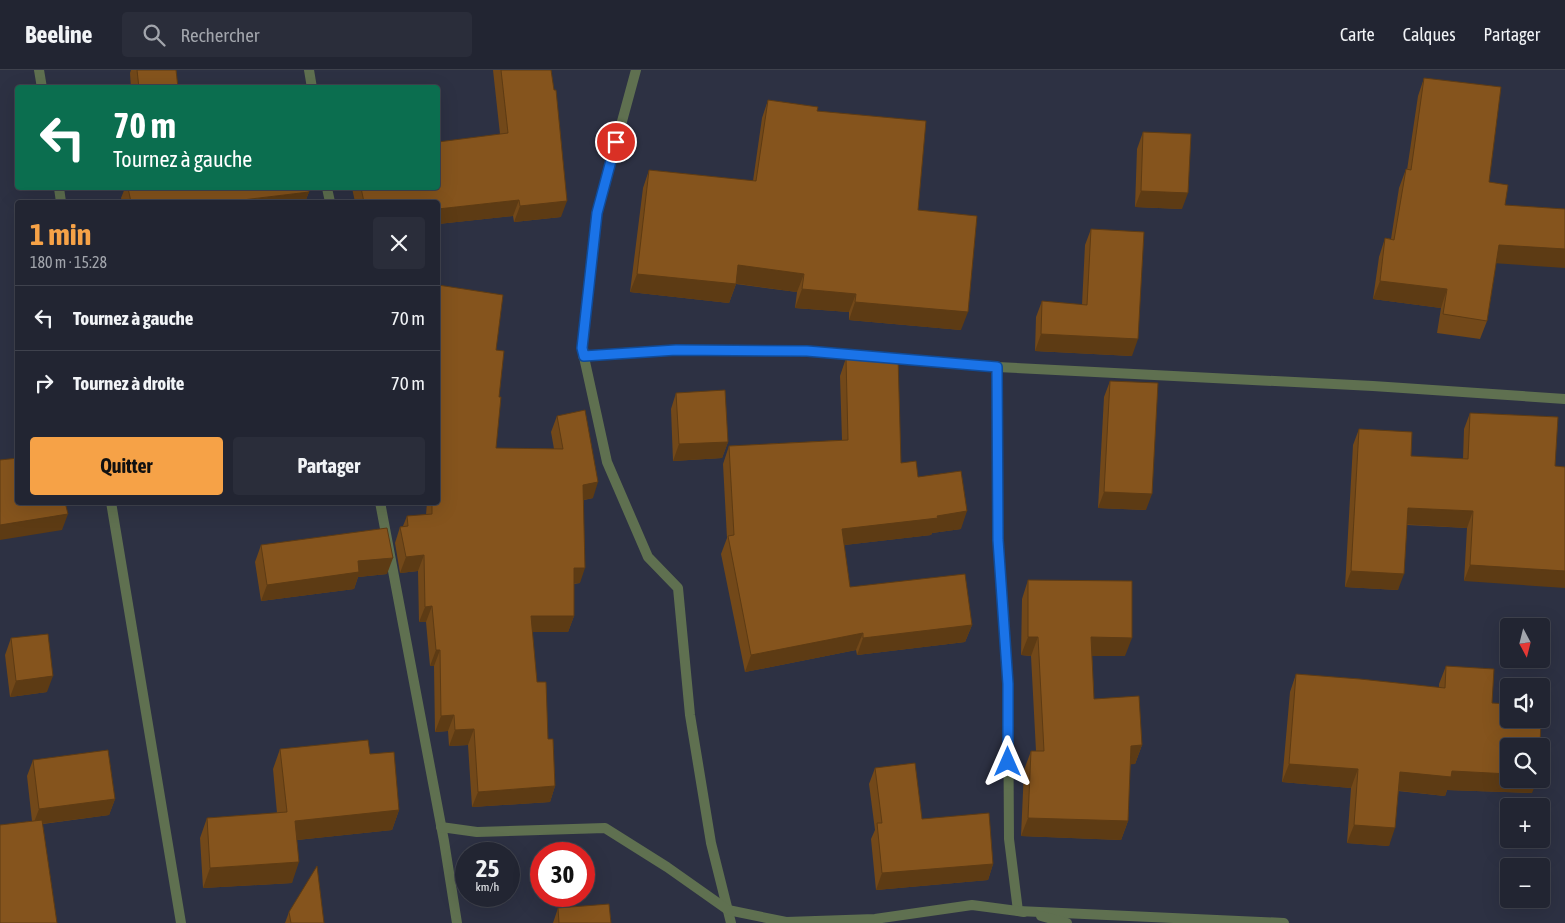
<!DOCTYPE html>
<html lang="fr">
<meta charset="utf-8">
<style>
body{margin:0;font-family:"Asap Condensed",sans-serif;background:#2a2d3a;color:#f1f3f6;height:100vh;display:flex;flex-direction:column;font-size:19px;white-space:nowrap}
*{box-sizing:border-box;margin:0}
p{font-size:16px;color:#a2a5ac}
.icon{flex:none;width:28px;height:28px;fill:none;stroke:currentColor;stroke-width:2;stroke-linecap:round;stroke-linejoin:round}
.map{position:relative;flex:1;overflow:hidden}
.panel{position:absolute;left:15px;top:130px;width:425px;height:305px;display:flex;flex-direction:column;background:#222532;border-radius:5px;box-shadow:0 5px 20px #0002,0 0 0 1px #3f424d}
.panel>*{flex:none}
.top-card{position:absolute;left:15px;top:15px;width:425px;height:105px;border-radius:5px;box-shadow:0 5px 20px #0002,0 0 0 1px #3f424d;background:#0b6e4f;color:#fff;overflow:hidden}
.needle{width:32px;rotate:173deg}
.tools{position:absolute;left:1500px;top:548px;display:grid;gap:10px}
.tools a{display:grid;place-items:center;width:50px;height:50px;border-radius:5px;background:#222532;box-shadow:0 5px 20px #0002,0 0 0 1px #3f424d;font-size:25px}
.speed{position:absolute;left:455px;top:772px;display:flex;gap:10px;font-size:25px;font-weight:700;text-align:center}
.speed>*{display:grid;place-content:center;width:65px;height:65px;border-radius:50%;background:#222532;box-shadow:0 5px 20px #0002,0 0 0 1px #3f424d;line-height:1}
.speed small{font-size:12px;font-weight:400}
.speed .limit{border:8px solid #d22;background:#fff;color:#111}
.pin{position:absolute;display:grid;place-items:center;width:42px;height:42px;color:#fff;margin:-21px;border:2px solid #fff;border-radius:50%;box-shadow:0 1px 5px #0007}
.me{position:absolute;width:55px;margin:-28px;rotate:0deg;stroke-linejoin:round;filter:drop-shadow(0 0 4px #0008)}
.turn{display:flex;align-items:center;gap:18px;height:105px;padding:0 15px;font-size:22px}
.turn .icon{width:65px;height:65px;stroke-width:2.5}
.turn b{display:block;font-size:35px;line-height:42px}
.round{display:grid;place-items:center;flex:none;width:52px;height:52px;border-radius:5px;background:#2a2d3a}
.head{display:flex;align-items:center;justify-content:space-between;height:85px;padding:0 15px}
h1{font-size:30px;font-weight:700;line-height:38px;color:#f6a247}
.cta{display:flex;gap:10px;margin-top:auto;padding:10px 15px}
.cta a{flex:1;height:58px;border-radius:5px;background:#f6a247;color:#111;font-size:20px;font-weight:700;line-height:58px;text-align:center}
.cta a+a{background:#2a2d3a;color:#f1f3f6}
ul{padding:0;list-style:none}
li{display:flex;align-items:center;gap:15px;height:65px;padding:0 15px;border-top:1px solid #3f424d}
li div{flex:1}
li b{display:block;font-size:19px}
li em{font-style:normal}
header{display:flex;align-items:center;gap:30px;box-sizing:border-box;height:70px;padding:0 25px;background:#222532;border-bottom:1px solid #3f424d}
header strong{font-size:24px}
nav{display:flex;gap:28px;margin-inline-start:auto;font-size:18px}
.search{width:350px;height:45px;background:#2a2d3a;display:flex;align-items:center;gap:12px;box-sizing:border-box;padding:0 18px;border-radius:5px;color:#a2a5ac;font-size:19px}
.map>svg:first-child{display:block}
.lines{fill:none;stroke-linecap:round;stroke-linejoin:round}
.street{stroke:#5f7050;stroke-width:10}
.wall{fill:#724819}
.shaded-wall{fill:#5d3b14}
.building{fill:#85541d;stroke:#5d3b14}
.route-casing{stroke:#114b97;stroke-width:12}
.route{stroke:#1a73e8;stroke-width:9}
</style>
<header>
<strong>Beeline</strong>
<div class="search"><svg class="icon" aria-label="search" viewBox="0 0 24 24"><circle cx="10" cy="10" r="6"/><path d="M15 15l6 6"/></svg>Rechercher</div>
<nav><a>Carte</a><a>Calques</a><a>Partager</a></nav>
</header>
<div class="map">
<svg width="1565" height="853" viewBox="0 0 1565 853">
<rect width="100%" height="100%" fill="#2d3143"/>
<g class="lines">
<!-- street -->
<g class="street">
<polyline points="39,0 42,18"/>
<polyline points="309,0 312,18"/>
<polyline points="636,0 597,143 582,278 607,392 648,487 678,518 690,645 711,773 731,853"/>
<polyline points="59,118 61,132"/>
<polyline points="327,118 330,132"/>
<polyline points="583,286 676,280 807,281 997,297 1373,316 1565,329"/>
<polyline points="997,297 998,470 1008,614 1009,769 1018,841 1024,842"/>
<polyline points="111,432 181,853"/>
<polyline points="380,432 444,771 457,853"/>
<polyline points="441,757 477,762 605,758 667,797 728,840 786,852 875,849 972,835 1018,841 1284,853"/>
<polyline points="1041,846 1067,853"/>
</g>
</g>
<!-- wall -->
<g class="wall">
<polygon points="131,0 176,0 178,18 131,18 130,3"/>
<polygon points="493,0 551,0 561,147 514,152 513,146 438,154 438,132 355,132 352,118 438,118 500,64"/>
<polygon points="1424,8 1489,112 1496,193 1487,251 1480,269 1437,263 1441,238 1373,229 1379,187 1385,168 1391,169 1399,118 1406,99 1407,100 1418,26"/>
<polygon points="768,30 817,41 918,140 961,260 849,250 849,242 795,238 797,222 736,214 729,233 630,222 643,118 649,100 753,111 762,48"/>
<polygon points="1143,62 1182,139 1135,137 1137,79"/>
<polygon points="125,118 309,118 309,122 305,132 122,132 121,128"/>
<polygon points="1091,159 1132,286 1035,281 1036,247 1042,231 1082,235 1085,175"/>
<polygon points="496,280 499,327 496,378 554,379 551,362 557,346 593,428 584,430 580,513 574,514 574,546 568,562 532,562 537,612 555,716 550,732 472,737 468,675 449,676 448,661 435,662 434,596 430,596 426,552 419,552 418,501 400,503 395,473 400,457 403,456 407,446 426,445 427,432 438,432"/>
<polygon points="846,288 901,393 918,407 961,459 932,463 931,465 844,475 850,517 972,555 965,572 857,585 856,580 745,602 721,484 727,468 723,394 729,376 842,370 840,306"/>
<polygon points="1110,311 1146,440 1098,438 1104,327"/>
<polygon points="676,323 728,372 722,388 673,391 671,339"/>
<polygon points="1470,343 1558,347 1464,511 1467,458 1407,455 1398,520 1345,517 1353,375 1359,359 1411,386 1463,389 1464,359"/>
<polygon points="261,475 387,504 358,507 354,519 261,531 255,492"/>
<polygon points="1028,510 1125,586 1092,586 1094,629 1142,675 1135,694 1130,694 1128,751 1121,770 1021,766 1024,700 1031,681 1036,681 1031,586 1021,585 1022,529"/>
<polygon points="11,568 47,622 10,627 5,585"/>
<polygon points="1446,596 1492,633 1532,723 1447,720 1445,726 1398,721 1389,776 1347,773 1351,718 1282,712 1290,622 1296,604 1439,618 1439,614"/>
<polygon points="280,679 370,684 399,740 392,760 297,770 292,813 203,818 200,768 207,748 277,743 273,699"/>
<polygon points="33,690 115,729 109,745 43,754 32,751 27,706"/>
<polygon points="875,698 922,749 993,794 988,810 876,820 871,769 875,760 869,714"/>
<polygon points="558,838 611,853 553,853"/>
<polygon points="289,842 324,853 285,853"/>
</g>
<!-- shaded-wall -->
<g class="shaded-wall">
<polygon points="1141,121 1188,123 1182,139 1135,137"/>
<polygon points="309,122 305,132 226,132"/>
<polygon points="519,130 513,146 438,154 438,139"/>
<polygon points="567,131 561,147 514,152 520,136"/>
<polygon points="1499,175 1565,179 1565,198 1492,193"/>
<polygon points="738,195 804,204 797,222 732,213"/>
<polygon points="637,204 736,214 729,233 630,222"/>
<polygon points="1380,211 1447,219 1441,238 1373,229"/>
<polygon points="802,219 856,224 849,242 795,238"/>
<polygon points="855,232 968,242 961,260 849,250"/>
<polygon points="1041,264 1138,269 1132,286 1035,281"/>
<polygon points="728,372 722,388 673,391 679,374"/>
<polygon points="598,412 593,428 578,431 583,415"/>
<polygon points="1104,422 1152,424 1146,440 1098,438"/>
<polygon points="1408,438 1473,441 1467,458 1402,454"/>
<polygon points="967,441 961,459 932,463 931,465 836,476 842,459"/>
<polygon points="68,444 62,460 0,470 0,455"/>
<polygon points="424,485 418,501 400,503 406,487"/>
<polygon points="393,488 387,504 358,507 354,519 261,531 267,515 358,491"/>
<polygon points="1470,495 1565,501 1565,518 1464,511"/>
<polygon points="574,498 585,498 580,513 568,514"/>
<polygon points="1351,501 1404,504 1398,520 1345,517"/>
<polygon points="432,536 426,552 419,552 425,537"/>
<polygon points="531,546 574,546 568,562 525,562"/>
<polygon points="972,555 965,572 857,585 863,568"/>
<polygon points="863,563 856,580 745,602 751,585"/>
<polygon points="1028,567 1038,567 1031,586 1021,585"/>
<polygon points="1091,567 1132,568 1125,586 1084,586"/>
<polygon points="436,580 440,580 434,596 430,596"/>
<polygon points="53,606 47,622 10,627 16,611"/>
<polygon points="454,645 448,661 435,662 441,646"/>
<polygon points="474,659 468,675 449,676 455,660"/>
<polygon points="1142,675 1135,694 1124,695 1131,676"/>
<polygon points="1289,694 1358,699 1351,718 1282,712"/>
<polygon points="1452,701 1509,704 1509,709 1538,709 1532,723 1447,720 1445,726 1393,720 1400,702"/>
<polygon points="555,716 550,732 472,737 478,722"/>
<polygon points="115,729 109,745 33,755 39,739"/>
<polygon points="399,740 392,760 287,771 295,751"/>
<polygon points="1028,748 1128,751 1121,770 1021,766"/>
<polygon points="1354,755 1395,758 1389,776 1347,773"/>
<polygon points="299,792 292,813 203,818 210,798"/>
<polygon points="993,794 988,810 876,820 882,803"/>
</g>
<!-- building -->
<g class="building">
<polygon points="137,0 176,0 178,18 139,18"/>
<polygon points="501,0 551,0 554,20 556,20 567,131 520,136 519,130 438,139 438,132 364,132 361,118 438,118 438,72 508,63"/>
<polygon points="1424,8 1501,17 1489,112 1508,115 1505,135 1565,139 1565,179 1499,175 1487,251 1443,244 1447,219 1380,211 1385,168 1394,170 1406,99 1411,100"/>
<polygon points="768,30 818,37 817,41 926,51 918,140 977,146 968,242 855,232 856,224 802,219 804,204 738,195 736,214 637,204 649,100 756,111"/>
<polygon points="1143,62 1191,64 1188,123 1141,121"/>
<polygon points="128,118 309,118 309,122 226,132 131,132"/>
<polygon points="1091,159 1144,162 1138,269 1041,264 1042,231 1087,235"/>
<polygon points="438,215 503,225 496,280 504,281 499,327 501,327 496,378 563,379 557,346 585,340 598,412 583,415 585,498 574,498 574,546 531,546 537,612 546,612 548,669 553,669 555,716 478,722 474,659 455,660 454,645 441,646 440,580 436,580 432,536 425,537 424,485 406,487 400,457 408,456 407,446 432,444 432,432 438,432"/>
<polygon points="898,287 901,393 916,391 918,407 961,401 967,441 937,446 938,448 842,459 850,517 965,504 972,555 863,568 863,563 751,585 728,466 734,465 729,376 848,370 846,288"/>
<polygon points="1110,311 1158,313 1152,424 1104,422"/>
<polygon points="725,320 728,372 679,374 676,323"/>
<polygon points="1470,343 1558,347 1555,396 1565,397 1565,501 1470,495 1473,441 1408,438 1404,504 1351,501 1359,359 1412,362 1411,386 1468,389"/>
<polygon points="18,388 18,432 65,432 68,444 0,455 0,390"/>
<polygon points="387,458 393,488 358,491 359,502 267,515 261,475"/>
<polygon points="1028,510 1132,511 1132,568 1091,567 1094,629 1139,626 1142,675 1131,676 1128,751 1028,748 1031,681 1044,681 1038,567 1028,567"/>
<polygon points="48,564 53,606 16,611 11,568"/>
<polygon points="1446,596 1494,599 1492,633 1509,634 1509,649 1541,649 1540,676 1509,676 1509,704 1452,701 1451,707 1400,702 1395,758 1354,755 1358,699 1289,694 1296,604 1360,609 1445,618"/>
<polygon points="368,670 370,684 394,682 399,740 295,751 299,792 210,798 207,748 287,742 280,679"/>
<polygon points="108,680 115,729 39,739 33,690"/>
<polygon points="915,693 922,749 989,743 993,794 882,803 877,753 882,753 875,698"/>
<polygon points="42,750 57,853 0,853 0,755"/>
<polygon points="317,796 324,853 291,853 289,842"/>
<polygon points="609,834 611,853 559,853 558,838"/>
</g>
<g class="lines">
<defs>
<polyline id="route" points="616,72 597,143 582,278 584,286 676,280 807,281 997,297 998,470 1008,614 1008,692"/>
</defs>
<!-- route casing -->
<use href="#route" class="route-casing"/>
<!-- route -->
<use href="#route" class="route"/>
</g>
</svg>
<div class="tools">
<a><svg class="needle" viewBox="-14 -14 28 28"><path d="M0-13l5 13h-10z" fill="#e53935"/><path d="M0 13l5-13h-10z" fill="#a2a5ac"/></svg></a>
<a><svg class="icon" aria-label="sound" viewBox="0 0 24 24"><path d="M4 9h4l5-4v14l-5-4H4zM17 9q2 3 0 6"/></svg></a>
<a><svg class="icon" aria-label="search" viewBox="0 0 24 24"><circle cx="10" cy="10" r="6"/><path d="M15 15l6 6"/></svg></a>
<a>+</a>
<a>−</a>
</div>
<div class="speed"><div>25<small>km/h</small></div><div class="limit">30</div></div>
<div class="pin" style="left:616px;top:72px;background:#d93025"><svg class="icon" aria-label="arrive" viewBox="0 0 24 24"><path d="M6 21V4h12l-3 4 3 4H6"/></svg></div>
<svg class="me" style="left:1008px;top:692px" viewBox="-20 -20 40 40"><path d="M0-17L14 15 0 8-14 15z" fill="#1a73e8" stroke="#fff" stroke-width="4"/></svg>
<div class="top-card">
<div class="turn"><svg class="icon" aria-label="left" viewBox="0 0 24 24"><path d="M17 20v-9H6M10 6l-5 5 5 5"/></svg><div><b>70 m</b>Tournez à gauche</div></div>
</div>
<section class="panel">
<div class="head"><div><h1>1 min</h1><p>180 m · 15:28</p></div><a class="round"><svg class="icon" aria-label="close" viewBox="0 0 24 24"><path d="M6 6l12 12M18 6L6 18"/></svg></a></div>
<ul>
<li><svg class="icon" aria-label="left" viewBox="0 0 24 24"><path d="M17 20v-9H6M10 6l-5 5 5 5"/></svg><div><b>Tournez à gauche</b></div><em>70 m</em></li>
<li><svg class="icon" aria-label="right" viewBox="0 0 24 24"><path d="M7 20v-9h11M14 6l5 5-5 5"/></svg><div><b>Tournez à droite</b></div><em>70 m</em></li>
</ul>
<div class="cta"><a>Quitter</a><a>Partager</a></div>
</section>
</div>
